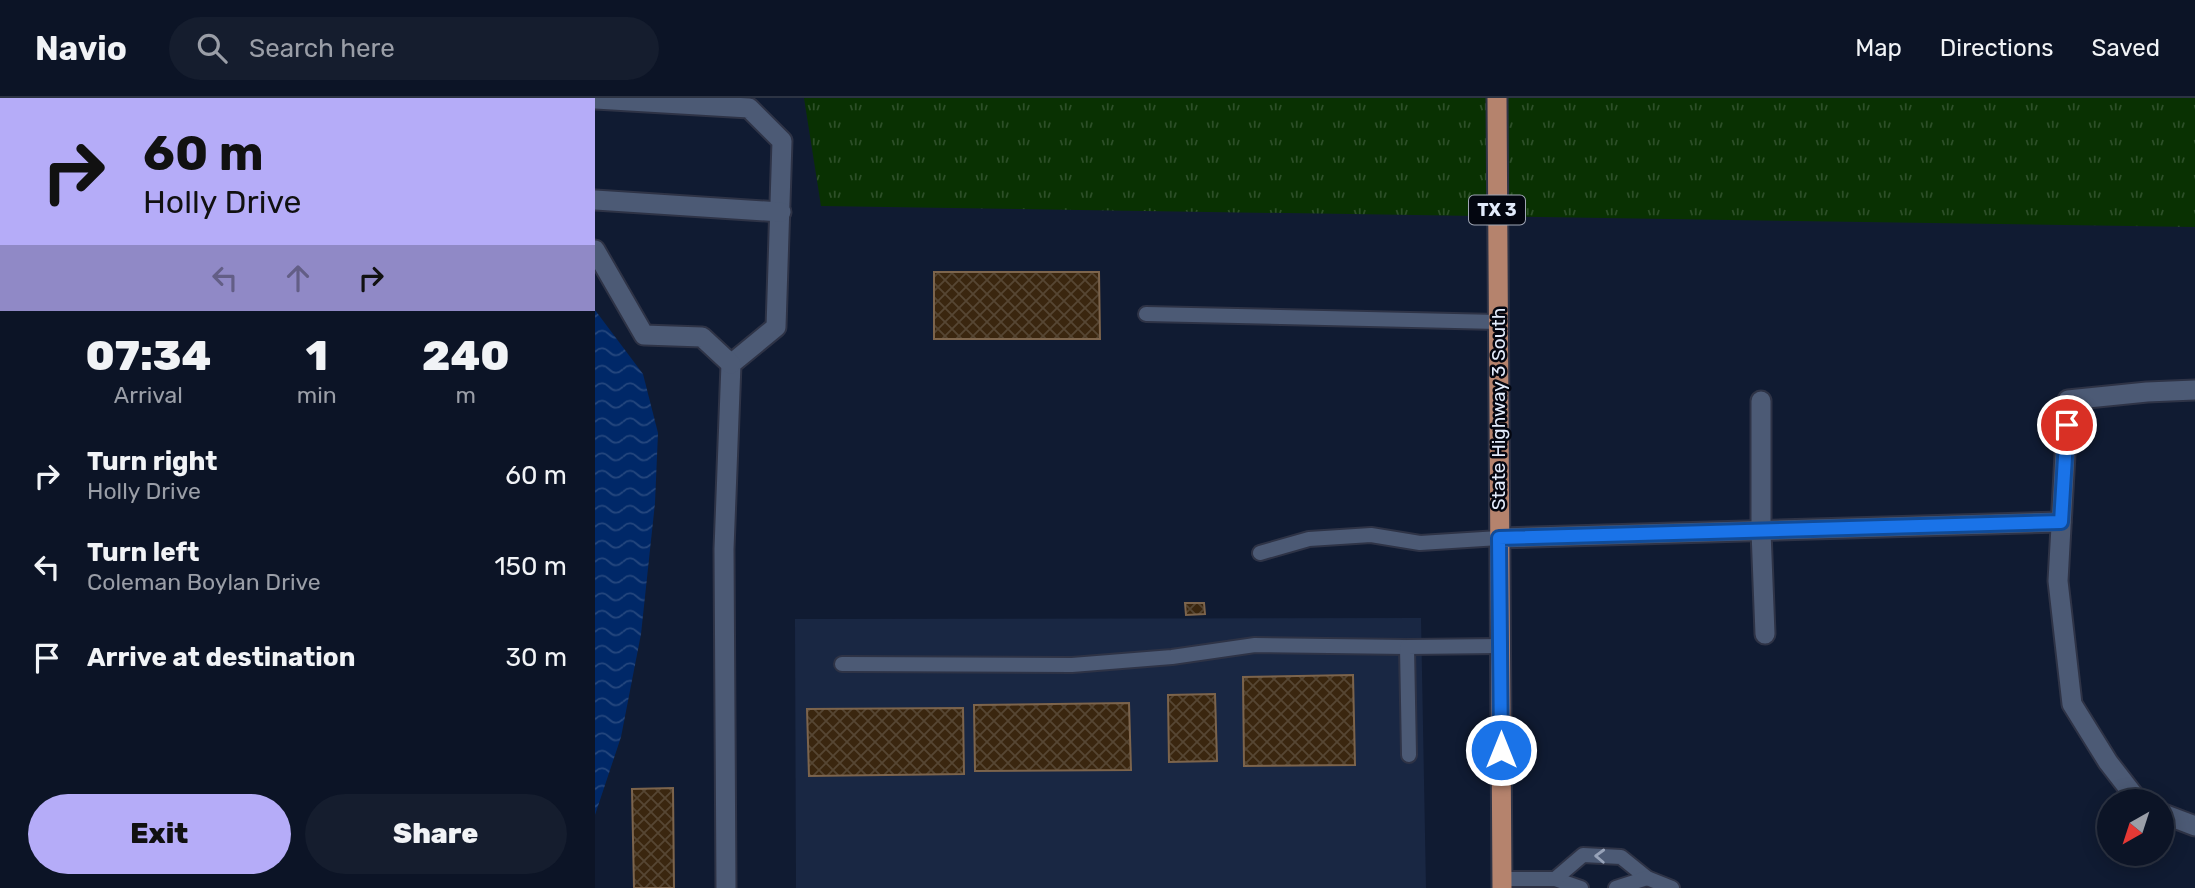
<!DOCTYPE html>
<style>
body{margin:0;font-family:Rubik,sans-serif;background:#151d2e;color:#f1f3f6;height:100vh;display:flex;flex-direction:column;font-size:26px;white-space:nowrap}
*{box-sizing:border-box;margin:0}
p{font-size:23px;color:#9a9ea7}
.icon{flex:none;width:38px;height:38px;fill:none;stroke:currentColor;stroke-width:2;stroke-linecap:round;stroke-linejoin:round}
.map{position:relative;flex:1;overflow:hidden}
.side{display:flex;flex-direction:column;background:#0c1426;width:595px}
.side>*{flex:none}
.banner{background:#b5acf8;color:#111;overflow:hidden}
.needle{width:46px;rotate:219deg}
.tools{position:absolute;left:1502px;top:691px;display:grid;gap:14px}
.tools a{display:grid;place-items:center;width:77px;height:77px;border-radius:50%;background:#0c1426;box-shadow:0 4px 18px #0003,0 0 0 2px #2c3343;font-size:35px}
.pin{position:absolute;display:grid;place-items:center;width:60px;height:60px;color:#fff;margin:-30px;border:4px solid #fff;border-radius:50%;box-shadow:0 2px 7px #0007}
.me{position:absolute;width:77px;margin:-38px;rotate:0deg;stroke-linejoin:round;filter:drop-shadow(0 0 5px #0008)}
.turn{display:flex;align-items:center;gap:24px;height:147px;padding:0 28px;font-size:32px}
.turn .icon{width:91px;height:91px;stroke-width:2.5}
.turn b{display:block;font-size:49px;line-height:60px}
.lanes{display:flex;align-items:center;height:66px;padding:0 28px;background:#0003;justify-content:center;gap:35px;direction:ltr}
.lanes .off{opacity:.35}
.eta{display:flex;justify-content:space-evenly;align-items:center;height:119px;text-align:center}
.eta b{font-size:42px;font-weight:800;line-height:49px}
.action{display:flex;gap:14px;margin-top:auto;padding:14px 28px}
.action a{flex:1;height:80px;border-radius:42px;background:#b5acf8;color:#111;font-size:28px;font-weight:800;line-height:80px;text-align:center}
.action a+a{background:#151d2e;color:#f1f3f6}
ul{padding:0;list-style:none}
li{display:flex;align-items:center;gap:21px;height:91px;padding:0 28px}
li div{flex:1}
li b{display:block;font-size:26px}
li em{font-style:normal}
header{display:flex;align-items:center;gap:42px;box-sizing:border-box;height:98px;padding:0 35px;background:#0c1426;border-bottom:2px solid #2c3343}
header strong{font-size:33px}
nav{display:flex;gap:38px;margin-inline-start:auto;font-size:24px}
.search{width:490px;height:63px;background:#151d2e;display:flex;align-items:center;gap:18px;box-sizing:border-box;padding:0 24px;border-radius:38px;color:#9a9ea7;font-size:26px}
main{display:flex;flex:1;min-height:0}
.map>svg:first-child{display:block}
.built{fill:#192743}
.grass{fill:url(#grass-tufts)}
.water{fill:url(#water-waves)}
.building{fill:url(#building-cross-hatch);stroke:#7c644c;stroke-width:2}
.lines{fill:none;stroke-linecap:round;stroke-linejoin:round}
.service-casing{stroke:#2e3346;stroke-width:18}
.minor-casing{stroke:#2e3346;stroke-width:23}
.primary-casing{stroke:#2e3346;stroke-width:23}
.service{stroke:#4c5a75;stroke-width:14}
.minor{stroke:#4c5a75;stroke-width:19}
.primary{stroke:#b5836d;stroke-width:19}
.oneway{stroke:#97a2b8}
.route-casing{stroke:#114b97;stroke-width:18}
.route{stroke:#1a73e8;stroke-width:12}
.labels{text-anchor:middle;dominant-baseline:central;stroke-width:5;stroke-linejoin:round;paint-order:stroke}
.shield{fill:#030610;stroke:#9fa6b4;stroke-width:2}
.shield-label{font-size:18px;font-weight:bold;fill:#e2ebfb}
.street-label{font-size:19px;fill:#e2ebfb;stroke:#030610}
</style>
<header>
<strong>Navio</strong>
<div class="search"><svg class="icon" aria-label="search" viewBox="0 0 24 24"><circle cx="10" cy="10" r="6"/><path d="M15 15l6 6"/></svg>Search here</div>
<nav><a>Map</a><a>Directions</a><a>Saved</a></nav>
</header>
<main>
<section class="side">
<div class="banner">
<div class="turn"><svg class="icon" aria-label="right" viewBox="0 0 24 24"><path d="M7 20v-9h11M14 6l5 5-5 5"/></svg><div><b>60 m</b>Holly Drive</div></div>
<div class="lanes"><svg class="icon off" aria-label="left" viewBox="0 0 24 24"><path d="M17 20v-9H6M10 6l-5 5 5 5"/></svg><svg class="icon off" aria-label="ahead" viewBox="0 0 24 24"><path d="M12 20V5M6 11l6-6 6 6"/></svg><svg class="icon" aria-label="right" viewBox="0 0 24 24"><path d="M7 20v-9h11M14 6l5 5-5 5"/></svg></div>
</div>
<div class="eta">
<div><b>07:34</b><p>Arrival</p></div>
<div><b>1</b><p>min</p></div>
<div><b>240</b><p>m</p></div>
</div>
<ul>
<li><svg class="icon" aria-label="right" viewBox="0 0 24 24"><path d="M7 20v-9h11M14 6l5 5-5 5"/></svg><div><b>Turn right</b><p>Holly Drive</p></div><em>60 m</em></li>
<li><svg class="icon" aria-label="left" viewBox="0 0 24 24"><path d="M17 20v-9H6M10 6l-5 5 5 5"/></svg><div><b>Turn left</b><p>Coleman Boylan Drive</p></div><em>150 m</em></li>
<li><svg class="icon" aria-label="arrive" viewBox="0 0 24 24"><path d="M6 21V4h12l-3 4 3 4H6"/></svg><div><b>Arrive at destination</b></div><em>30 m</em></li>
</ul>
<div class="action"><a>Exit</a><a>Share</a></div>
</section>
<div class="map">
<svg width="1600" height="790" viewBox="0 0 1600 790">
<defs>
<pattern id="grass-tufts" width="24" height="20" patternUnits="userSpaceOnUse" patternTransform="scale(1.75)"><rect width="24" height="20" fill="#093102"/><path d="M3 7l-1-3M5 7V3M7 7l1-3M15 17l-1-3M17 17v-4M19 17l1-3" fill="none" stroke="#2d4f28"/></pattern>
<pattern id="water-waves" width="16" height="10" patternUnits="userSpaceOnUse" patternTransform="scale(1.75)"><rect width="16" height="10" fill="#002868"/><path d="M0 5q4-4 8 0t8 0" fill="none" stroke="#25477e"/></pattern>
<pattern id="building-cross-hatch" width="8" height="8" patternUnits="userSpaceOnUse" patternTransform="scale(1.75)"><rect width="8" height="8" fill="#3a260f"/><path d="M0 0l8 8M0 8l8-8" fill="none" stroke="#564633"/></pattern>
</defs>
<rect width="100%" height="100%" fill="#101b32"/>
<!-- built -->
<polygon class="built" points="826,520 831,790 201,790 200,521"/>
<!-- grass -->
<polygon class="grass" points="209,0 1600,0 1600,129 226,108"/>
<!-- water -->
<polygon class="water" points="0,212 48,276 63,335 60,405 46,536 26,639 0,717"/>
<!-- building -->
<g class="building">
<polygon points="339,174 504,174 505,241 339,241"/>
<polygon points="590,505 609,505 610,516 591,517"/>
<polygon points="758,577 760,667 649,668 648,579"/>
<polygon points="620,596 622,663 574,664 573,597"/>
<polygon points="534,605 536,672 380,673 379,607"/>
<polygon points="368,610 369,676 214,678 212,611"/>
<polygon points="78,690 79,790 39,790 37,691"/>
</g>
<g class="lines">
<defs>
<g id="service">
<polyline points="551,216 903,224"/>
<polyline points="665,455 714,441 776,437 825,445 904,440"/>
<polyline points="247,566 477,567 577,559 660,547 812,549"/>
<polyline points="814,657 812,549 905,548"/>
<polyline points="907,781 960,781 986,790"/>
<polyline points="960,781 988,757 1026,759 1052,780 1077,790"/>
<polyline points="1021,790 1052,780"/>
</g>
<g id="minor">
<polyline points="0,1 154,10 187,43 181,229 136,266 129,451 131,790"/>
<polyline points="0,102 186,114"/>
<polyline points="0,152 49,237 107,239 136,266"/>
<polyline points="1166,303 1166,433 1170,536"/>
<polyline points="904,440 1466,424"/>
<polyline points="1544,704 1513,664 1477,606 1463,483 1473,302 1552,294 1600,292"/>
<polyline points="1566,715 1600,728"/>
</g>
<polyline id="primary" points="902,0 907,790"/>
</defs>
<!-- service casing -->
<use href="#service" class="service-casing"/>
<!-- minor casing -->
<use href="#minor" class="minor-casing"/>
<!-- primary casing -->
<use href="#primary" class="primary-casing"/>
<!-- service -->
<use href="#service" class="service"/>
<!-- minor -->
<use href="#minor" class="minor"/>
<!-- primary -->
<use href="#primary" class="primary"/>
</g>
<!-- one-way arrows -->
<defs><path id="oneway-chevron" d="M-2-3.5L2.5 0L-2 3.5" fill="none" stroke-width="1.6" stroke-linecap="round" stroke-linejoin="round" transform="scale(1.75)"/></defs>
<use class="oneway" href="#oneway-chevron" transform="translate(1005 758) rotate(-178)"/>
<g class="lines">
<defs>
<polyline id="route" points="906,652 904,440 1466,424 1472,327"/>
</defs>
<!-- route casing -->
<use href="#route" class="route-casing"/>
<!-- route -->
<use href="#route" class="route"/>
</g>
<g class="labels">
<!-- shield labels -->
<rect class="shield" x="874" y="97.5" width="56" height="29" rx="5"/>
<g class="shield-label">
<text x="902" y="112">TX 3</text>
</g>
<!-- street labels -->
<g class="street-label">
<text transform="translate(903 311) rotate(-90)">State Highway 3 South</text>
</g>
</g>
</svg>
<div class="tools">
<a><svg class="needle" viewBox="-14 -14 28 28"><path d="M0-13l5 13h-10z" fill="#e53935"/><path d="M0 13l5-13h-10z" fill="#9a9ea7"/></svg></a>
</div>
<div class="pin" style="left:1472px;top:327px;background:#d93025"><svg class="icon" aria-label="arrive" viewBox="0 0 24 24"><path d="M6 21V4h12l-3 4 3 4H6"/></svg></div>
<svg class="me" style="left:906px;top:652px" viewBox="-20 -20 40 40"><circle r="17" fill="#1a73e8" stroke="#fff" stroke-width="3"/><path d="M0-11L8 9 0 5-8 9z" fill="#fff"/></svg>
</div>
</main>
